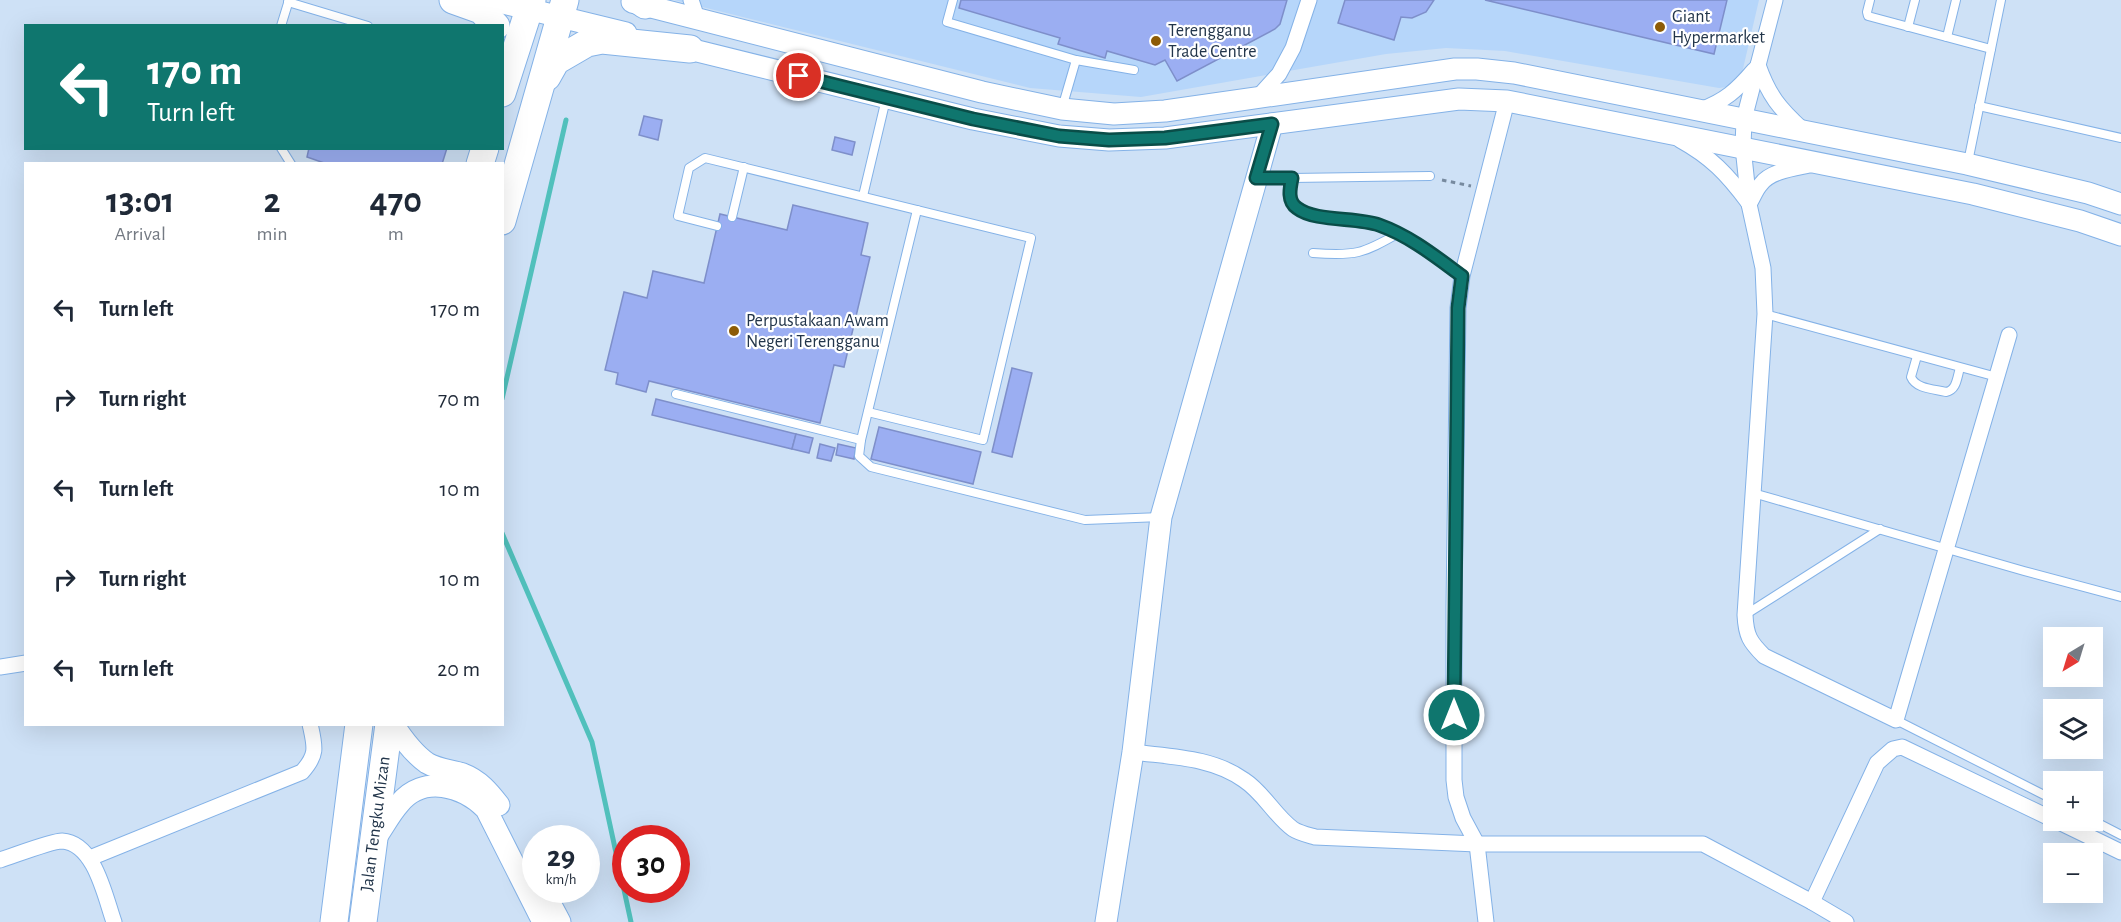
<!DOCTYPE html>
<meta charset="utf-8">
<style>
body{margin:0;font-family:"Alegreya Sans",sans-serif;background:#f2f2f3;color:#1f2937;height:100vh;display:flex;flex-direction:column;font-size:22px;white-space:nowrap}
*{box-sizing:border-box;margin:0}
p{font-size:20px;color:#747a83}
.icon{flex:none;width:33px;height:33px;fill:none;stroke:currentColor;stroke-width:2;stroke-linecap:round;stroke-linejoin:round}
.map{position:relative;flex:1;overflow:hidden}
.drawer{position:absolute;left:24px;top:162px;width:480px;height:564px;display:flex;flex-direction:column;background:#fff;border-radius:0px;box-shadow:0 6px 24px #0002}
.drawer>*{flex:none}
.banner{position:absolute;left:24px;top:24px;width:480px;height:126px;border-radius:0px;box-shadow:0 6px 24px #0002;background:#0f766e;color:#fff;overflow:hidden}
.needle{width:39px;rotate:218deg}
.buttons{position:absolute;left:2043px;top:627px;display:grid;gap:12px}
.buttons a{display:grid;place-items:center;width:60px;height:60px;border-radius:0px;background:#fff;box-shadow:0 6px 24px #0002;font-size:30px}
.speed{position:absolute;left:522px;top:825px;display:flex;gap:12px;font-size:30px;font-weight:700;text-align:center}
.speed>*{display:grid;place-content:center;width:78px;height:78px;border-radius:50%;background:#fff;box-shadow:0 6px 24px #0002;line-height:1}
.speed small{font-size:15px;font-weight:400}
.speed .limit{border:9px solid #d22;background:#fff;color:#111}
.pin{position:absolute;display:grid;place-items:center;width:51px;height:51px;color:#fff;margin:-26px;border:3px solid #fff;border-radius:50%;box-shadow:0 2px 6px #0007}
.me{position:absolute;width:66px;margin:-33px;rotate:0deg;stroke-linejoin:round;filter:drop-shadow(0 0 4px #0008)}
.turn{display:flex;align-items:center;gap:21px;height:126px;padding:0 24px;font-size:27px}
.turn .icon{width:78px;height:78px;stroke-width:2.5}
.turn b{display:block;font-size:42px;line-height:51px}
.eta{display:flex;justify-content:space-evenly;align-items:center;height:102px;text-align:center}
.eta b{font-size:36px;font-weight:700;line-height:42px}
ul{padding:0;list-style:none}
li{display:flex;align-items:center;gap:18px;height:90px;padding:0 24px}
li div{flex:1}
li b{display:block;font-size:22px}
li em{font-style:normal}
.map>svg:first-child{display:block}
.built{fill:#b6d6fa}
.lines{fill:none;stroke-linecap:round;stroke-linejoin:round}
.stream{stroke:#51c0bc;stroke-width:5}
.building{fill:#9baef2;stroke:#7e8fca;stroke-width:1.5}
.lane-casing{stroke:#84b2e7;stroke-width:10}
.street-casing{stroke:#84b2e7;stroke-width:17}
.secondary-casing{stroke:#84b2e7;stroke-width:23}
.highway-casing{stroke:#84b2e7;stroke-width:29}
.path{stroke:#778a9f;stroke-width:3;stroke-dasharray:4.5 4.5;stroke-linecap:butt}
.lane{stroke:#fff;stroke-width:8}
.street{stroke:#fff;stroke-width:15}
.secondary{stroke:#fff;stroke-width:21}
.highway{stroke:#fff;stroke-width:27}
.route-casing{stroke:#0a4d48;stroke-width:15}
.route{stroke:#0f766e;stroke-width:10}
.poi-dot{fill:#8d5b06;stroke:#fff;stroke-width:2}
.labels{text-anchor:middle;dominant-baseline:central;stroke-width:4.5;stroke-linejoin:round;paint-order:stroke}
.poi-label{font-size:18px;fill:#22354a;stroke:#fff;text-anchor:start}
.street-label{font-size:18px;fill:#22354a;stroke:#fff}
</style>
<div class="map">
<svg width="2121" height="922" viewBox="0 0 2121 922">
<rect width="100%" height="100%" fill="#cee1f6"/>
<!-- built -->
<polygon class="built" points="674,0 1759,0 1742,73 1727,87 1719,88 1505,51 1446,48 1386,54 1141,97 1030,88"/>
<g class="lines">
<!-- stream -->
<g class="stream">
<polyline points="502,399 566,120"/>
<polyline points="502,533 592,742 631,922"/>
</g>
</g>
<!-- building -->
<g class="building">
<polygon points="961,0 1287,0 1280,24 1275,29 1177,81 1165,60 1155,65 1107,51 1105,58 1058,44 1060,38 959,8"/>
<polygon points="1345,0 1434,0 1426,12 1412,18 1401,17 1394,40 1338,23"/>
<polygon points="1485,0 1727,0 1714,54"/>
<polygon points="644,116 662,120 658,140 639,135"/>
<polygon points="835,137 855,142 852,155 832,150"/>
<polygon points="309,148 447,148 442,164 327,164 307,157"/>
<polygon points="793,205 868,223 861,255 870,257 844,367 834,365 820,423 649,381 646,392 616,384 618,373 605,370 624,292 647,298 653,271 704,283 720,214 787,230"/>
<polygon points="1012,368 1032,373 1012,457 992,452"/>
<polygon points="656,399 796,434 792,449 652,415"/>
<polygon points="879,427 981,452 973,484 871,459"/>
<polygon points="796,434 813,438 809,453 792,449"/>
<polygon points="820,444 835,448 831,461 817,458"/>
<polygon points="838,444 856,448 854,459 836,455"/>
</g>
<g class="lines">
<defs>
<g id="lane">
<polyline points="953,0 947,22 1076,60 1062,108"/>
<polyline points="1870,0 1867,12 1868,16 1991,49"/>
<polyline points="288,2 368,26"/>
<polyline points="281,26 289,0"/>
<polyline points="1908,27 1915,0"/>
<polyline points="1947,37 1956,0"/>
<polyline points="1076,60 1134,70"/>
<polyline points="1979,106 2121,138"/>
<polyline points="281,148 291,164"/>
<polyline points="1968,162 2001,0"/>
<path d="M1430 176 1292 178C1290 188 1287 201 1297 208 1316 223 1356 216 1379 225 1410 236 1436 257 1462 276"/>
<polyline points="1258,178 1292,178"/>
<polyline points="863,196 886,99"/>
<polyline points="732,217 744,167"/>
<polyline points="717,226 678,216 689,168 705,158 1031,238 983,440 868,412"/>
<path d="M1313 253C1356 256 1362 254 1399 233"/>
<polyline points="1765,314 1997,377"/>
<path d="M1917 356 1911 377C1916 389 1934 389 1946 392 1957 390 1957 377 1960 368"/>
<polyline points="676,394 861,440 917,210"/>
<polyline points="861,440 859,456 871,467 1085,520 1161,517"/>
<polyline points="1753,493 2024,571 2121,597"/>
<polyline points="1745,615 1880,529"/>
<polyline points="1896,720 2054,800"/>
<polyline points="2092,820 2121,835"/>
</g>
<g id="street">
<polyline points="691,0 697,18"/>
<path d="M1775 0 1744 119 1743 147 1749 204 1763 268 1765 314 1745 615C1746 636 1750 642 1764 656L1896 720 2009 335"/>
<path d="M1758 65C1769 96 1779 108 1803 130"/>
<polyline points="1259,96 1279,74 1293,48 1309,0"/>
<path d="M1700 110C1725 101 1737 90 1754 70"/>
<path d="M1680 140C1711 157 1727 174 1748 202"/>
<path d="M1749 204C1753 198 1756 189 1761 184 1771 170 1798 168 1814 164"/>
<polyline points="0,667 26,663"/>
<path d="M1133 752C1171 757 1212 757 1244 780 1264 793 1274 815 1293 829 1299 833 1308 835 1315 837L1477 844H1703L1812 902 1846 922"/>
<polyline points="2055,820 2121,852"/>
<path d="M90 858 302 772C318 754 315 747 310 724"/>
<path d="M0 860C13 856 51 841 62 841 95 843 105 897 114 922"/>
<polyline points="1812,902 1877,763 1893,749 1902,747 2054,820"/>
<polyline points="1486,922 1477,844 1463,818 1456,797 1454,780 1454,607 1458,308 1462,276 1507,101"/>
</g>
<g id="secondary">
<polyline points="491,0 626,33"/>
<polyline points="632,2 982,92 1062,109 1114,114 1165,111 1455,69 1477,69 1514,73 1967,164 2088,193 2121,204"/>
<polyline points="677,46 973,119 1059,136 1109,140 1165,138 1459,99 1507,101 1973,194 2080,221 2121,235"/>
<path d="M393 724C402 738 414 754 427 763 439 770 451 770 463 774 479 780 489 792 499 805"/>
<path d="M375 839C383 828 390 814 399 804 423 774 463 786 486 809L543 922"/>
<polyline points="543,890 560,922"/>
<polyline points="1106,922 1133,752 1161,517 1272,124"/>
</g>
<g id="highway">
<polyline points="453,0 481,10 496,26"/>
<polyline points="638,0 645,5"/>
<polyline points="547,77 556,61 587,43 602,40 690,49"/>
<polyline points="502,93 532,0"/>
<polyline points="480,164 485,148"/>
<polyline points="502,221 565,0"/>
<polyline points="334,922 359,724"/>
<path id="s1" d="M363 922 389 724"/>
</g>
</defs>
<!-- lane casing -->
<use href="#lane" class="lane-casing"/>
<!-- street casing -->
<use href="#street" class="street-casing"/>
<!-- secondary casing -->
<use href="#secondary" class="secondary-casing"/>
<!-- highway casing -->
<use href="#highway" class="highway-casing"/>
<!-- path -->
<polyline class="path" points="1442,180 1471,186"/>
<!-- lane -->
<use href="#lane" class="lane"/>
<!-- street -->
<use href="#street" class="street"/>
<!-- secondary -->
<use href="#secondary" class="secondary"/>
<!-- highway -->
<use href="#highway" class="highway"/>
</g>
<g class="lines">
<defs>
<path id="route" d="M799 76 973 119 1059 136 1109 140 1165 138 1272 124 1256 178H1292C1290 188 1287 201 1297 208 1315 222 1357 217 1379 225 1410 236 1436 257 1462 276L1458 308 1454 715"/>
</defs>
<!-- route casing -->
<use href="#route" class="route-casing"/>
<!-- route -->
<use href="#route" class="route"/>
</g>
<!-- markers -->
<g class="poi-dot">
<circle cx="1660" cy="27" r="6"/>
<circle cx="1156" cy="41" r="6"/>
<circle cx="734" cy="331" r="6"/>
</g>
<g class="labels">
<!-- poi labels -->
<g class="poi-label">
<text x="1672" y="17">Giant<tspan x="1672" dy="21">Hypermarket</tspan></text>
<text x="1168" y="31">Terengganu<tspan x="1168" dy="21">Trade Centre</tspan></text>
<text x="746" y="321">Perpustakaan Awam<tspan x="746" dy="21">Negeri Terengganu</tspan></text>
</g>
<!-- street labels -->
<g class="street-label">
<text stroke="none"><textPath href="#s1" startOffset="99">Jalan Tengku Mizan</textPath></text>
</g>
</g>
</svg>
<div class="buttons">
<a><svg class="needle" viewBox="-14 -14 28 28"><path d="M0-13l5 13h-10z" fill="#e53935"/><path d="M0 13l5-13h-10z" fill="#747a83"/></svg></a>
<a><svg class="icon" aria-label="layers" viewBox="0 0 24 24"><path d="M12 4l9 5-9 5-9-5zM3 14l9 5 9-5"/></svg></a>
<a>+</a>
<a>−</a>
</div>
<div class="speed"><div>29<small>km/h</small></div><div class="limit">30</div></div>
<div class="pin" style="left:799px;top:76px;background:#d93025"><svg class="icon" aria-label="arrive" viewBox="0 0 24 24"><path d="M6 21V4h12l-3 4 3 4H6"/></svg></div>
<svg class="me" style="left:1454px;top:715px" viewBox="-20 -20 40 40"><circle r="17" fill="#0f766e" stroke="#fff" stroke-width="3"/><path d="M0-11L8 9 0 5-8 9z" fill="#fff"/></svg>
<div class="banner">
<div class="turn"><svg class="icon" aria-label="left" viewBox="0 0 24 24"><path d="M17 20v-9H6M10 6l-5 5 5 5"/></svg><div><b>170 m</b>Turn left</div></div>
</div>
<section class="drawer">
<div class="eta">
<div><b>13:01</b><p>Arrival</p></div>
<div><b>2</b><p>min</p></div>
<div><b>470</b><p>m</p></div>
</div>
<ul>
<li><svg class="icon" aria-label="left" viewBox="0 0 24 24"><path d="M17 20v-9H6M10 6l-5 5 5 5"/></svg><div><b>Turn left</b></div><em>170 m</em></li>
<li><svg class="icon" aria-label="right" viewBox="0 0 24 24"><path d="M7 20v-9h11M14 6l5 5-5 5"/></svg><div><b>Turn right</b></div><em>70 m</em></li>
<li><svg class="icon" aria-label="left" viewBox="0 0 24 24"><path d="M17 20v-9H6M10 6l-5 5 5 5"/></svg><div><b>Turn left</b></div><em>10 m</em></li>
<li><svg class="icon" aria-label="right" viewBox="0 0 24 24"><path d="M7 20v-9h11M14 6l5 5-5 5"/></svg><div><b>Turn right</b></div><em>10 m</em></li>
<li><svg class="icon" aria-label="left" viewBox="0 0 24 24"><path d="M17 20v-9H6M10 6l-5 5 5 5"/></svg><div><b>Turn left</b></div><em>20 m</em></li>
</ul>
</section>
</div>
